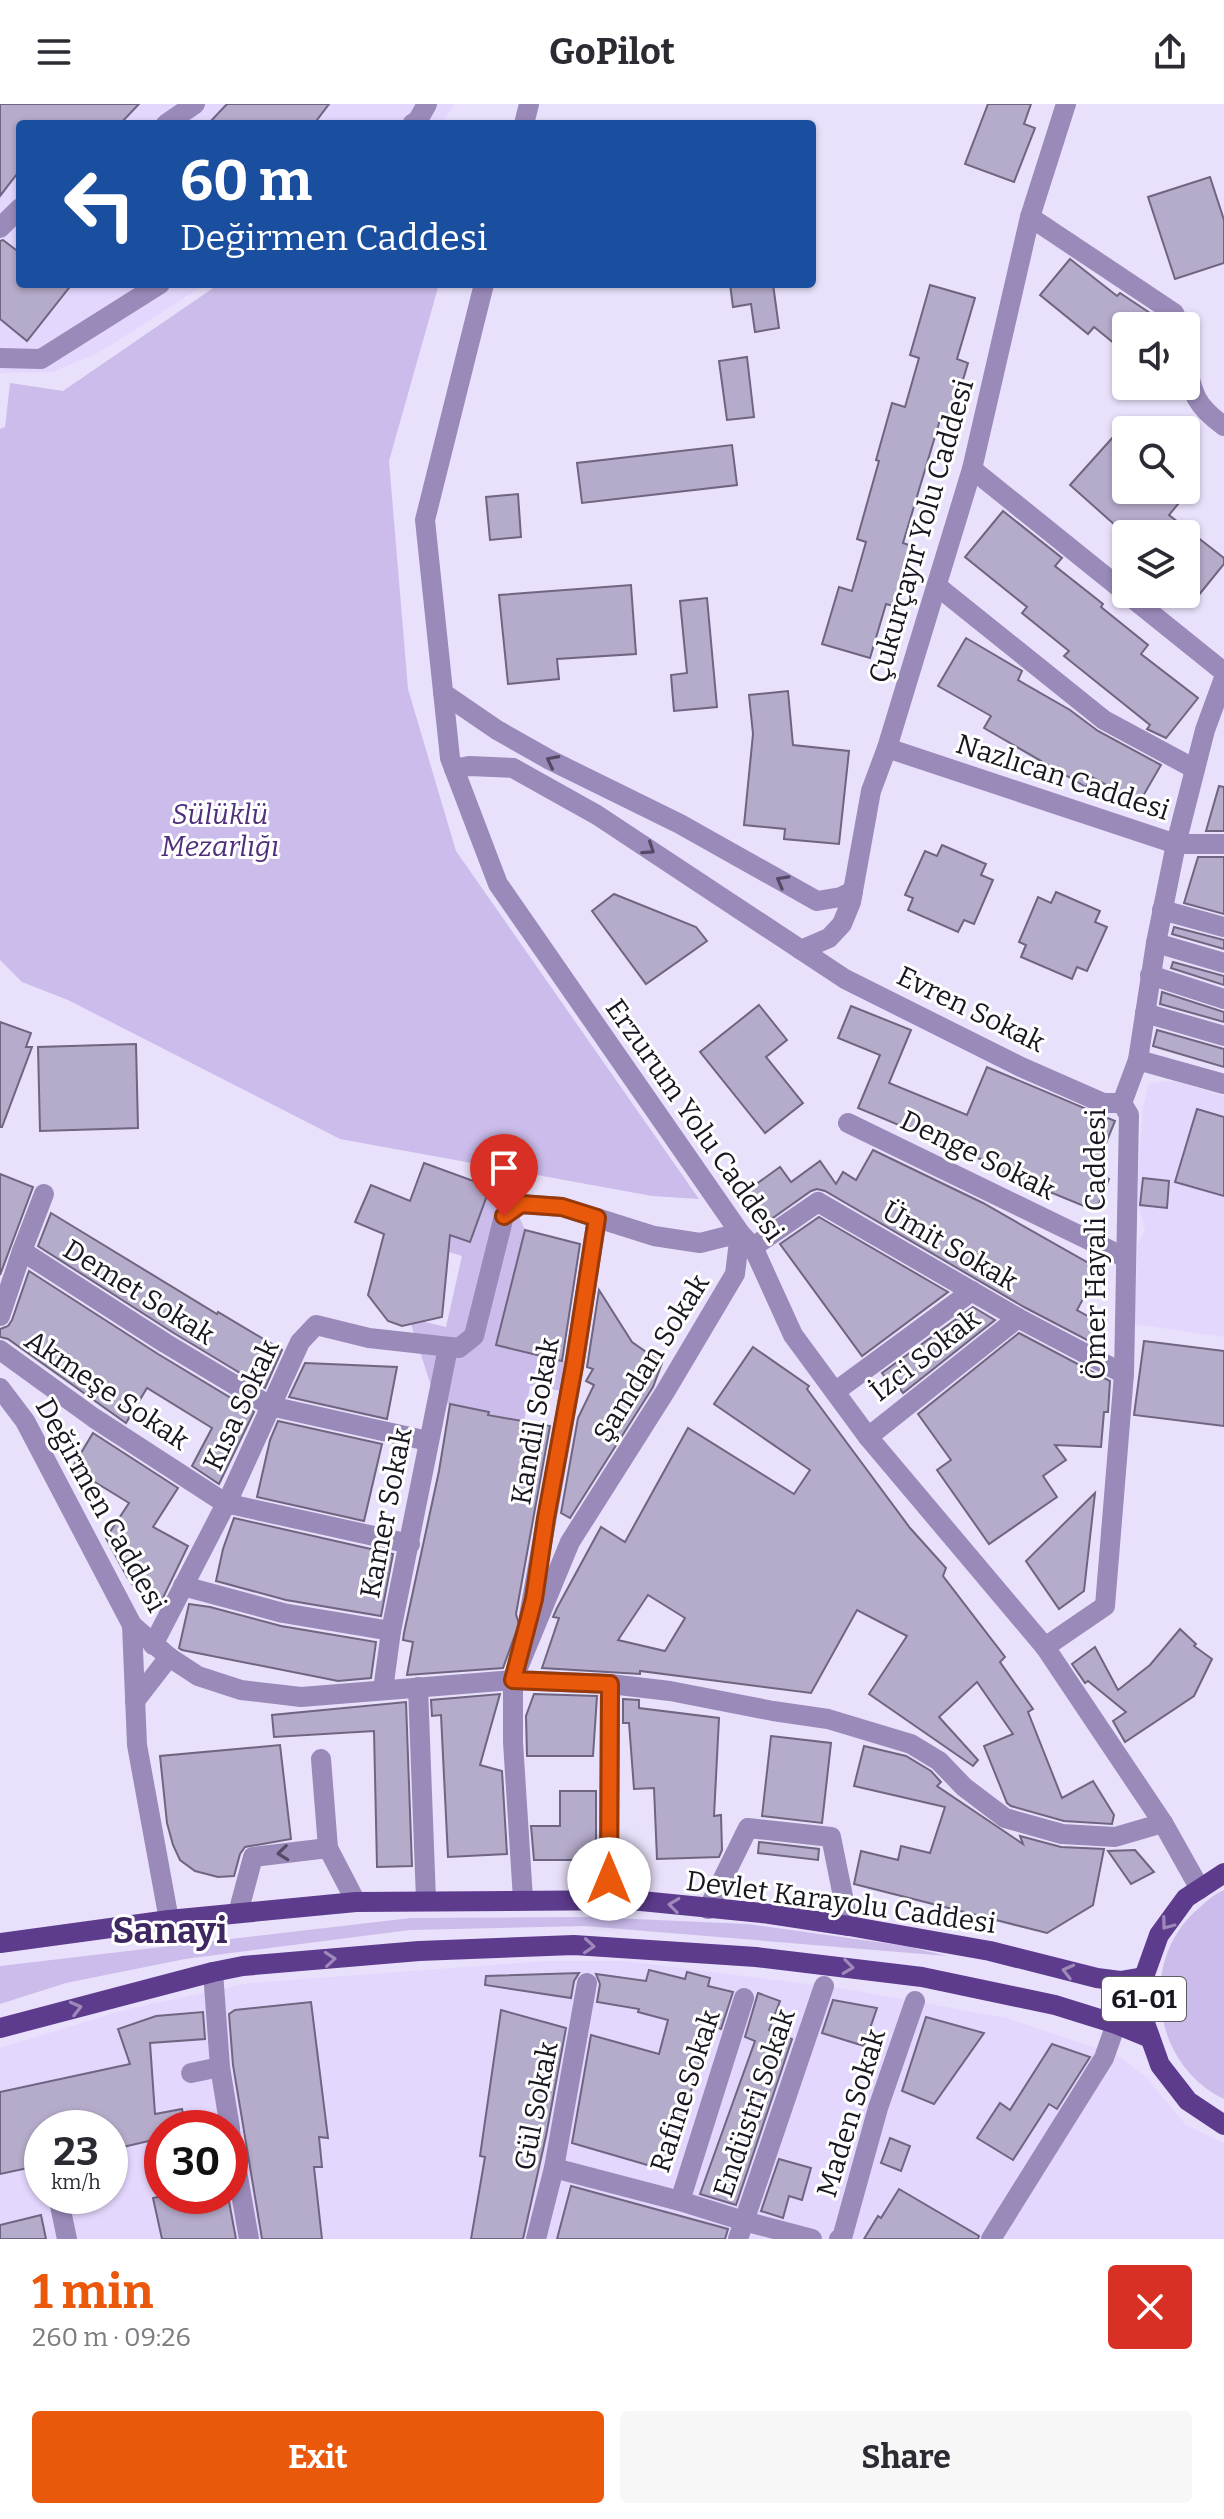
<!DOCTYPE html>
<meta charset="utf-8">
<style>
body{margin:0;font-family:Bitter,serif;background:#f7f7f7;color:#2b2b33;height:100vh;display:flex;flex-direction:column;font-size:30px;white-space:nowrap}
*{box-sizing:border-box;margin:0}
p{font-size:26px;color:#7c7c81}
.icon{flex:none;width:44px;height:44px;fill:none;stroke:currentColor;stroke-width:2;stroke-linecap:round;stroke-linejoin:round}
.map{position:relative;height:2135px;overflow:hidden}
.drawer{display:flex;flex-direction:column;background:#fff;flex:1}
.drawer>*{flex:none}
.banner{position:absolute;left:16px;top:16px;width:800px;height:168px;border-radius:8px;box-shadow:0 2px 6px #0004;background:#1a4fa0;color:#fff;overflow:hidden}
.fabs{position:absolute;left:1112px;top:208px;display:grid;gap:16px}
.fabs a{display:grid;place-items:center;width:88px;height:88px;border-radius:8px;background:#fff;box-shadow:0 2px 6px #0004;font-size:40px}
.speed{position:absolute;left:24px;top:2006px;display:flex;gap:16px;font-size:40px;font-weight:700;text-align:center}
.speed>*{display:grid;place-content:center;width:104px;height:104px;border-radius:50%;background:#fff;box-shadow:0 2px 6px #0004;line-height:1}
.speed small{font-size:20px;font-weight:400}
.speed .limit{border:12px solid #d22;background:#fff;color:#111}
.pin{position:absolute;display:grid;place-items:center;width:68px;height:68px;color:#fff;margin:-82px -34px;border-radius:50% 50% 50% 0;rotate:-45deg;box-shadow:0 0 8px #0007}
.pin .icon{rotate:45deg}
.me{position:absolute;width:88px;margin:-44px;rotate:0deg;stroke-linejoin:round;filter:drop-shadow(0 0 6px #0008)}
.turn{display:flex;align-items:center;gap:28px;height:168px;padding:0 32px;font-size:36px}
.turn .icon{width:104px;height:104px;stroke-width:2.5}
.turn b{display:block;font-size:56px;line-height:68px}
.round{display:grid;place-items:center;flex:none;width:84px;height:84px;border-radius:8px;background:#f7f7f7}
.overview{display:flex;align-items:center;justify-content:space-between;height:136px;padding:0 32px}
h1{font-size:48px;font-weight:700;line-height:60px;color:#ea580c}
.primary-button{display:flex;gap:16px;margin-top:auto;padding:16px 32px}
.primary-button a{flex:1;height:92px;border-radius:8px;background:#ea580c;color:#fff;font-size:32px;font-weight:700;line-height:92px;text-align:center}
.primary-button a+a{background:#f7f7f7;color:#2b2b33}
header{display:flex;justify-content:space-between;align-items:center;height:104px;padding:0 32px;background:#fff;font-size:36px;font-weight:700}
.map>svg:first-child{display:block}
.built{fill:#e4d7fe;fill-rule:evenodd}
.green{fill:#cbbceb}
.building{fill:#b5abca;stroke:#6f6581;stroke-width:2;fill-rule:evenodd}
.lines{fill:none;stroke-linecap:round;stroke-linejoin:round}
.minor{stroke:#9a8ab9;stroke-width:20}
.major{stroke:#5d3b8d;stroke-width:20}
.oneway{stroke:#544a65}
.oneway2{stroke:#9e89bb}
.route-casing{stroke:#983908;stroke-width:20}
.route{stroke:#ea580c;stroke-width:14}
.labels{text-anchor:middle;dominant-baseline:central;stroke-width:6;stroke-linejoin:round;paint-order:stroke}
.shield{fill:#fff;stroke:#5f5c64;stroke-width:2}
.shield-label{font-size:26px;font-weight:bold;fill:#1a1621}
.street-label{font-size:28px;fill:#1a1621;stroke:#fff}
.park-label{font-size:28px;font-style:italic;fill:#4f2e7b;stroke:#fff}
.district-label{font-size:36px;font-weight:bold;fill:#3f2761;stroke:#fff}
</style>
<header><svg class="icon" aria-label="menu" viewBox="0 0 24 24"><path d="M4 6h16M4 12h16M4 18h16"/></svg>GoPilot<svg class="icon" aria-label="share" viewBox="0 0 24 24"><path d="M12 15V3M7 8l5-5 5 5M5 13v7h14v-7"/></svg></header>
<div class="map">
<svg width="1224" height="2135" viewBox="0 0 1224 2135">
<rect width="100%" height="100%" fill="#e9e1fb"/>
<!-- built -->
<g class="built">
<polygon points="0,0 454,0 442,20 20,20 20,180 206,180 100,248 53,268 0,269"/>
<polygon points="1173,977 1224,992 1224,1233 1134,1220 1138,1138 1145,1127 1139,1103 1138,1072 1143,1003 1149,979"/>
<path d="M545 1857H625L841 1884 1007 1914 1117 1951 1147 1974 1186 2021 1224 2039V2135H0V1944L124 1906 249 1879ZM42 2024H110V2092H42ZM162 2024H230V2092H162Z"/>
</g>
<!-- green -->
<g class="green">
<polygon points="219,180 439,180 389,357 408,585 456,747 699,1095 652,1092 340,1035 68,896 22,878 0,856 0,325 5,323 10,279 63,287"/>
<polygon points="481,1066 507,1085 525,1126 496,1241 566,1258 563,1287 530,1282 524,1318 436,1297 409,1214 446,1223 462,1152 433,1143"/>
<path d="M1224 1786V1995C1152 1961 1137 1856 1199 1804 1207 1797 1214 1790 1224 1786Z"/>
<polygon points="588,1813 748,1820 906,1842 947,1852 585,1822 410,1826 185,1855 66,1879 0,1900 0,1862 411,1814"/>
</g>
<!-- building -->
<g class="building">
<polygon points="0,0 139,0 120,20 20,20 20,66 0,92"/>
<polygon points="227,0 329,0 314,20 208,20"/>
<polygon points="988,0 1031,0 1024,20 1035,24 1014,78 965,60"/>
<polygon points="1210,73 1224,116 1224,159 1175,175 1148,93"/>
<polygon points="3,136 20,149 20,180 72,180 27,237 0,215 0,137"/>
<polygon points="1070,155 1117,192 1120,189 1159,215 1166,222 1126,222 1126,249 1094,223 1088,230 1040,191"/>
<polygon points="730,180 773,180 779,224 755,228 751,200 733,203"/>
<polygon points="930,181 975,194 957,255 968,259 950,319 940,316 903,439 915,443 897,503 886,500 870,554 822,540 839,483 852,487 866,438 857,435 879,357 876,356 892,299 905,303 919,254 910,251"/>
<polygon points="747,253 754,313 727,316 719,257"/>
<polygon points="1114,332 1126,343 1126,386 1174,386 1183,394 1169,411 1224,454 1224,460 1198,492 1186,483 1186,430 1125,430 1070,381"/>
<polygon points="732,341 737,381 582,399 577,359"/>
<polygon points="518,390 521,433 490,436 486,393"/>
<polygon points="1003,407 1062,454 1055,462 1103,500 1101,503 1148,541 1141,550 1198,594 1166,634 1147,625 1150,621 1064,552 1069,547 1022,509 1027,503 965,453"/>
<polygon points="631,481 636,550 557,555 559,575 508,580 499,491"/>
<polygon points="707,494 717,603 674,607 671,571 687,569 680,497"/>
<polygon points="966,534 1022,567 1018,576 1070,606 1098,627 1161,661 1139,699 1092,673 1086,683 984,624 991,612 938,582"/>
<polygon points="788,587 793,641 849,647 839,740 784,735 785,725 744,721 753,630 749,591"/>
<polygon points="1219,682 1224,683 1224,727 1206,727"/>
<polygon points="942,741 986,760 981,771 993,776 974,820 964,816 958,828 908,806 913,794 905,791 925,747 937,752"/>
<polygon points="1198,753 1224,753 1224,810 1184,799"/>
<polygon points="1056,788 1100,807 1095,818 1107,823 1087,867 1077,863 1072,875 1021,853 1026,841 1019,838 1038,793 1051,799"/>
<polygon points="614,790 696,823 707,837 646,880 592,807"/>
<polygon points="1174,823 1224,836 1224,845 1172,830"/>
<polygon points="1173,858 1224,872 1224,881 1171,864"/>
<polygon points="1162,888 1224,908 1224,918 1160,900"/>
<polygon points="759,901 787,936 766,953 803,999 765,1029 700,948"/>
<polygon points="851,902 911,926 889,979 967,1011 987,963 1115,1017 1094,1068 1109,1075 1096,1107 984,1061 985,1057 858,1004 880,951 838,934"/>
<polygon points="0,918 31,929 26,943 32,943 2,1023 0,1023"/>
<polygon points="1157,926 1224,945 1224,963 1153,942"/>
<polygon points="136,940 138,1024 40,1027 38,943"/>
<polygon points="1197,1005 1224,1013 1224,1092 1175,1078"/>
<polygon points="873,1046 983,1099 1099,1165 1077,1206 1100,1219 1089,1237 1024,1203 825,1087 817,1085 811,1087 767,1118 745,1088 780,1063 791,1078 820,1057 836,1080 843,1068 856,1076"/>
<polygon points="424,1059 490,1083 470,1138 450,1131 442,1213 402,1222 388,1217 368,1191 384,1130 355,1118 371,1081 410,1097"/>
<polygon points="0,1070 33,1083 0,1171"/>
<polygon points="1143,1074 1169,1077 1167,1104 1140,1101"/>
<polygon points="51,1109 217,1210 218,1208 282,1246 265,1284 172,1228 38,1142"/>
<polygon points="819,1113 948,1188 862,1252 780,1140"/>
<polygon points="525,1126 580,1140 562,1257 496,1241"/>
<polygon points="29,1167 158,1250 254,1308 219,1380 192,1362 212,1324 147,1284 126,1319 8,1235 0,1233 0,1225 8,1222 12,1216"/>
<polygon points="599,1186 632,1238 662,1259 653,1283 570,1414 561,1409 578,1314 594,1281 586,1277 593,1265 587,1263"/>
<polygon points="973,1203 995,1216 903,1289 895,1278 891,1281 882,1269"/>
<polygon points="1019,1229 1110,1277 1108,1308 1104,1308 1101,1343 1055,1341 1066,1356 1043,1372 1057,1393 989,1440 937,1366 951,1356 918,1310"/>
<polygon points="1144,1237 1224,1247 1224,1322 1134,1311"/>
<path d="M753 1243 809 1282 807 1285 910 1424 946 1464 943 1472 1005 1553 1000 1558 1033 1605 1028 1608 1062 1694 1093 1677 1114 1711 1112 1720 1064 1717 1011 1702 1007 1699 984 1642 1013 1630 977 1578 939 1613 978 1656 973 1662 869 1590 907 1532 857 1506 811 1589 640 1567V1570L542 1564 559 1514 553 1513 557 1504 601 1423 625 1438 688 1324 794 1390 810 1366 714 1300ZM648 1491 685 1514 665 1547 618 1536Z"/>
<polygon points="305,1259 397,1263 387,1315 289,1293"/>
<polygon points="450,1300 489,1308 488,1311 550,1322 516,1510 519,1520 503,1564 407,1571 413,1538 403,1536 404,1529 439,1367"/>
<polygon points="278,1317 382,1340 364,1417 257,1393 270,1336"/>
<polygon points="93,1329 178,1384 153,1423 188,1442 160,1500 148,1503 126,1471 106,1434 129,1399 72,1364"/>
<polygon points="1095,1389 1084,1487 1059,1505 1026,1457"/>
<polygon points="234,1414 393,1450 381,1512 286,1496 216,1477 223,1445"/>
<polygon points="189,1500 210,1503 281,1522 376,1538 371,1574 338,1577 182,1546 179,1544"/>
<polygon points="1180,1525 1196,1540 1194,1542 1212,1555 1194,1592 1125,1638 1113,1617 1126,1608 1088,1577 1085,1579 1072,1560 1095,1543 1118,1586 1150,1561"/>
<polygon points="500,1590 480,1661 502,1667 507,1750 448,1753 441,1611 432,1612 431,1596"/>
<polygon points="534,1590 597,1592 593,1652 527,1652 526,1612"/>
<polygon points="623,1595 639,1596 639,1604 719,1614 714,1712 721,1711 722,1746 719,1753 657,1755 654,1684 634,1685 629,1619 623,1619"/>
<polygon points="406,1598 412,1762 377,1763 374,1627 274,1633 272,1611"/>
<polygon points="771,1632 831,1639 822,1719 762,1712"/>
<polygon points="280,1641 291,1735 245,1743 240,1750 234,1772 218,1773 195,1767 180,1756 173,1741 167,1719 160,1652"/>
<polygon points="864,1642 906,1652 931,1667 941,1678 937,1682 1023,1740 1020,1732 1061,1743 1104,1745 1093,1801 1047,1829 854,1780 861,1747 898,1756 901,1742 930,1749 945,1703 854,1682"/>
<polygon points="560,1687 596,1687 596,1756 534,1756 531,1722 560,1722"/>
<polygon points="759,1738 819,1745 818,1756 758,1749"/>
<polygon points="1135,1746 1154,1768 1131,1780 1108,1747"/>
<polygon points="649,1866 685,1875 687,1868 710,1874 708,1882 733,1888 721,1925 710,1921 668,2067 572,2039 591,1931 659,1950 668,1916 638,1908 639,1905 597,1898 600,1880 596,1870 646,1877"/>
<polygon points="579,1869 574,1877 571,1894 485,1881 486,1872"/>
<polygon points="758,1889 780,1897 769,1926 792,1935 736,2101 700,2090 755,1937 745,1933"/>
<polygon points="833,1896 877,1904 864,1942 822,1929"/>
<polygon points="311,1898 328,2034 319,2033 322,2063 314,2063 322,2135 262,2135 233,1961 229,1910 235,1906"/>
<polygon points="501,1906 566,1924 546,2032 523,2135 471,2135 485,2053 480,2052"/>
<polygon points="203,1908 205,1935 150,1939 155,2010 182,2005 186,2024 162,2024 162,2034 110,2046 110,2024 42,2024 42,2061 0,2070 0,1988 130,1960 118,1925 156,1912"/>
<polygon points="926,1913 984,1929 934,2000 902,1987"/>
<polygon points="1052,1940 1090,1953 1057,2005 1049,2000 1013,2056 977,2034 1000,1999 1010,2006"/>
<polygon points="890,2034 910,2042 901,2067 881,2059"/>
<polygon points="779,2055 811,2064 802,2096 789,2092 783,2114 761,2107"/>
<polygon points="571,2082 728,2125 725,2135 557,2135"/>
<polygon points="899,2085 979,2132 978,2135 864,2135 878,2112 881,2114"/>
<polygon points="163,2092 228,2092 236,2135 162,2135 153,2094"/>
<polygon points="41,2111 46,2135 0,2135 0,2121"/>
</g>
<g class="lines">
<!-- minor -->
<g class="minor">
<polyline points="166,20 195,0"/>
<polyline points="412,20 418,16 427,0"/>
<polyline points="524,20 529,0"/>
<polyline points="1030,113 1174,209 1180,222"/>
<polyline points="0,124 20,104"/>
<polyline points="484,180 425,416 450,654 498,780 740,1129 753,1143 793,1231 868,1333 1045,1543 1163,1719 1200,1785"/>
<polyline points="0,254 41,255 160,180"/>
<path d="M1186 259C1193 291 1196 302 1224 322"/>
<polyline points="972,365 1126,489"/>
<polyline points="937,482 1104,616 1195,665"/>
<polyline points="1127,490 1224,568"/>
<polyline points="443,589 497,626 550,656 680,720 817,797 841,793 853,787"/>
<polyline points="887,644 1176,740 1224,740"/>
<polyline points="454,665 469,662 513,664 597,711 845,875 1021,963 1103,999 1122,999"/>
<polyline points="1162,806 1224,823"/>
<polyline points="1156,839 1224,859"/>
<polyline points="801,846 829,834 842,820 851,798 871,687 887,644 972,365 1030,113 1066,0"/>
<polyline points="1150,871 1224,895"/>
<polyline points="1145,909 1224,932"/>
<polyline points="1138,956 1224,980"/>
<polyline points="1122,999 1138,956 1156,839 1176,740 1205,626 1224,574"/>
<polyline points="848,1019 1126,1154"/>
<polyline points="753,1143 818,1098 1018,1214 1124,1270"/>
<polyline points="22,1147 44,1090"/>
<polyline points="0,1212 22,1147 165,1239 270,1302 428,1337"/>
<polyline points="0,1246 94,1314 225,1399 410,1440"/>
<polyline points="0,1284 25,1317 132,1521 169,1553 198,1572 241,1586 301,1593 513,1576 610,1580 670,1587 773,1607 828,1615 911,1640 939,1657 964,1683 1005,1714 1062,1730 1115,1733 1163,1719"/>
<polyline points="836,1287 972,1187"/>
<polyline points="868,1333 1018,1214"/>
<polyline points="183,1482 283,1509 391,1527"/>
<polyline points="529,1512 574,1262 597,1114"/>
<polyline points="132,1521 137,1641 169,1816"/>
<polyline points="153,1541 231,1390 300,1238 316,1221 369,1234 459,1244 474,1232 504,1112 521,1100 562,1103 654,1132 700,1139 740,1129 735,1170 665,1288 570,1438 513,1576"/>
<polyline points="1045,1543 1105,1502 1124,1270 1129,1011 1122,999"/>
<polyline points="516,1567 513,1576 513,1638 523,1795"/>
<polyline points="418,1583 426,1796"/>
<polyline points="383,1586 391,1527 448,1244"/>
<polyline points="135,1597 169,1553"/>
<polyline points="321,1655 328,1744"/>
<polyline points="609,1796 610,1580"/>
<polyline points="708,1805 748,1724 831,1733 849,1822"/>
<polyline points="238,1809 253,1753 328,1744 356,1798"/>
<polyline points="213,1868 220,1963 230,2024"/>
<polyline points="191,1969 220,1963"/>
<polyline points="230,2027 249,2135"/>
<polyline points="554,2064 680,2097 744,2117 812,2135"/>
<polyline points="58,2092 67,2135"/>
<polyline points="680,2097 744,1894"/>
<polyline points="536,2135 554,2064 587,1879"/>
<polyline points="738,2135 824,1882"/>
<polyline points="839,2135 842,2134 878,2004 915,1897"/>
<polyline points="991,2135 1104,1954 1116,1920"/>
</g>
<!-- major -->
<g class="major">
<polyline points="1224,1769 1186,1794 1159,1831 1144,1873 1145,1919 1160,1961 1188,1997 1224,2021"/>
<polyline points="0,1839 169,1816 356,1798 631,1796 762,1809 849,1822 990,1847 1097,1874 1120,1877 1144,1873"/>
<polyline points="0,1924 213,1868 243,1862 419,1847 574,1841 756,1853 922,1873 1055,1901 1116,1920 1150,1934"/>
</g>
</g>
<!-- one-way arrows -->
<defs><path id="oneway-chevron" d="M-2-3.5L2.5 0L-2 3.5" fill="none" stroke-width="1.6" stroke-linecap="round" stroke-linejoin="round" transform="scale(2)"/></defs>
<g class="oneway">
<use href="#oneway-chevron" transform="translate(552 657) rotate(-153)"/>
<use href="#oneway-chevron" transform="translate(649 745) rotate(34)"/>
<use href="#oneway-chevron" transform="translate(782 777) rotate(-151)"/>
<use href="#oneway-chevron" transform="translate(283 1749) rotate(174)"/>
</g>
<g class="oneway2">
<use href="#oneway-chevron" transform="translate(674 1801) rotate(-173)"/>
<use href="#oneway-chevron" transform="translate(1167 1820) rotate(127)"/>
<use href="#oneway-chevron" transform="translate(589 1842) rotate(4)"/>
<use href="#oneway-chevron" transform="translate(330 1855) rotate(-5)"/>
<use href="#oneway-chevron" transform="translate(848 1863) rotate(7)"/>
<use href="#oneway-chevron" transform="translate(1068 1867) rotate(-166)"/>
<use href="#oneway-chevron" transform="translate(76 1904) rotate(-14)"/>
</g>
<g class="lines">
<defs>
<polyline id="route" points="504,1112 521,1100 562,1103 597,1114 574,1262 546,1414 534,1495 513,1576 610,1580 609,1775"/>
</defs>
<!-- route casing -->
<use href="#route" class="route-casing"/>
<!-- route -->
<use href="#route" class="route"/>
</g>
<g class="labels">
<!-- shield labels -->
<rect class="shield" x="1102" y="1873" width="84" height="44" rx="6"/>
<g class="shield-label">
<text x="1144" y="1895">61-01</text>
</g>
<!-- street labels -->
<g class="street-label">
<text transform="translate(921 427) rotate(-74)">Çukurçayır Yolu Caddesi</text>
<text transform="translate(1063 673) rotate(18)">Nazlıcan Caddesi</text>
<text transform="translate(971 905) rotate(26)">Evren Sokak</text>
<text transform="translate(695 1016) rotate(55)">Erzurum Yolu Caddesi</text>
<text transform="translate(978 1051) rotate(26)">Denge Sokak</text>
<text transform="translate(1095 1140) rotate(-90)">Ömer Hayali Caddesi</text>
<text transform="translate(950 1142) rotate(30)">Ümit Sokak</text>
<text transform="translate(139 1188) rotate(32)">Demet Sokak</text>
<text transform="translate(925 1251) rotate(-38)">İzci Sokak</text>
<text transform="translate(651 1254) rotate(-58)">Şamdan Sokak</text>
<text transform="translate(107 1286) rotate(34)">Akmeşe Sokak</text>
<text transform="translate(241 1301) rotate(-65)">Kısa Sokak</text>
<text transform="translate(535 1317) rotate(-80)">Kandil Sokak</text>
<text transform="translate(101 1401) rotate(61)">Değirmen Caddesi</text>
<text transform="translate(386 1409) rotate(-79)">Kamer Sokak</text>
<text transform="translate(841 1798) rotate(8)">Devlet Karayolu Caddesi</text>
<text transform="translate(685 1987) rotate(-72)">Rafine Sokak</text>
<text transform="translate(754 1999) rotate(-71)">Endüstri Sokak</text>
<text transform="translate(536 2002) rotate(-79)">Gül Sokak</text>
<text transform="translate(851 2009) rotate(-73)">Maden Sokak</text>
</g>
<!-- park labels -->
<g class="park-label">
<text x="220" y="710">Sülüklü<tspan x="220" dy="32">Mezarlığı</tspan></text>
</g>
<!-- district labels -->
<g class="district-label">
<text x="170" y="1827">Sanayi</text>
</g>
</g>
</svg>
<div class="fabs">
<a><svg class="icon" aria-label="sound" viewBox="0 0 24 24"><path d="M4 9h4l5-4v14l-5-4H4zM17 9q2 3 0 6"/></svg></a>
<a><svg class="icon" aria-label="search" viewBox="0 0 24 24"><circle cx="10" cy="10" r="6"/><path d="M15 15l6 6"/></svg></a>
<a><svg class="icon" aria-label="layers" viewBox="0 0 24 24"><path d="M12 4l9 5-9 5-9-5zM3 14l9 5 9-5"/></svg></a>
</div>
<div class="speed"><div>23<small>km/h</small></div><div class="limit">30</div></div>
<div class="pin" style="left:504px;top:1112px;background:#d93025"><svg class="icon" aria-label="arrive" viewBox="0 0 24 24"><path d="M6 21V4h12l-3 4 3 4H6"/></svg></div>
<svg class="me" style="left:609px;top:1775px" viewBox="-20 -20 40 40"><circle r="19" fill="#fff"/><path d="M0-13L10 11 0 6-10 11z" fill="#ea580c"/></svg>
<div class="banner">
<div class="turn"><svg class="icon" aria-label="left" viewBox="0 0 24 24"><path d="M17 20v-9H6M10 6l-5 5 5 5"/></svg><div><b>60 m</b>Değirmen Caddesi</div></div>
</div>
</div>
<section class="drawer">
<div class="overview"><div><h1>1 min</h1><p>260 m · 09:26</p></div><a class="round" style="background:#d93025;color:#fff"><svg class="icon" aria-label="close" viewBox="0 0 24 24"><path d="M6 6l12 12M18 6L6 18"/></svg></a></div>
<div class="primary-button"><a>Exit</a><a>Share</a></div>
</section>
